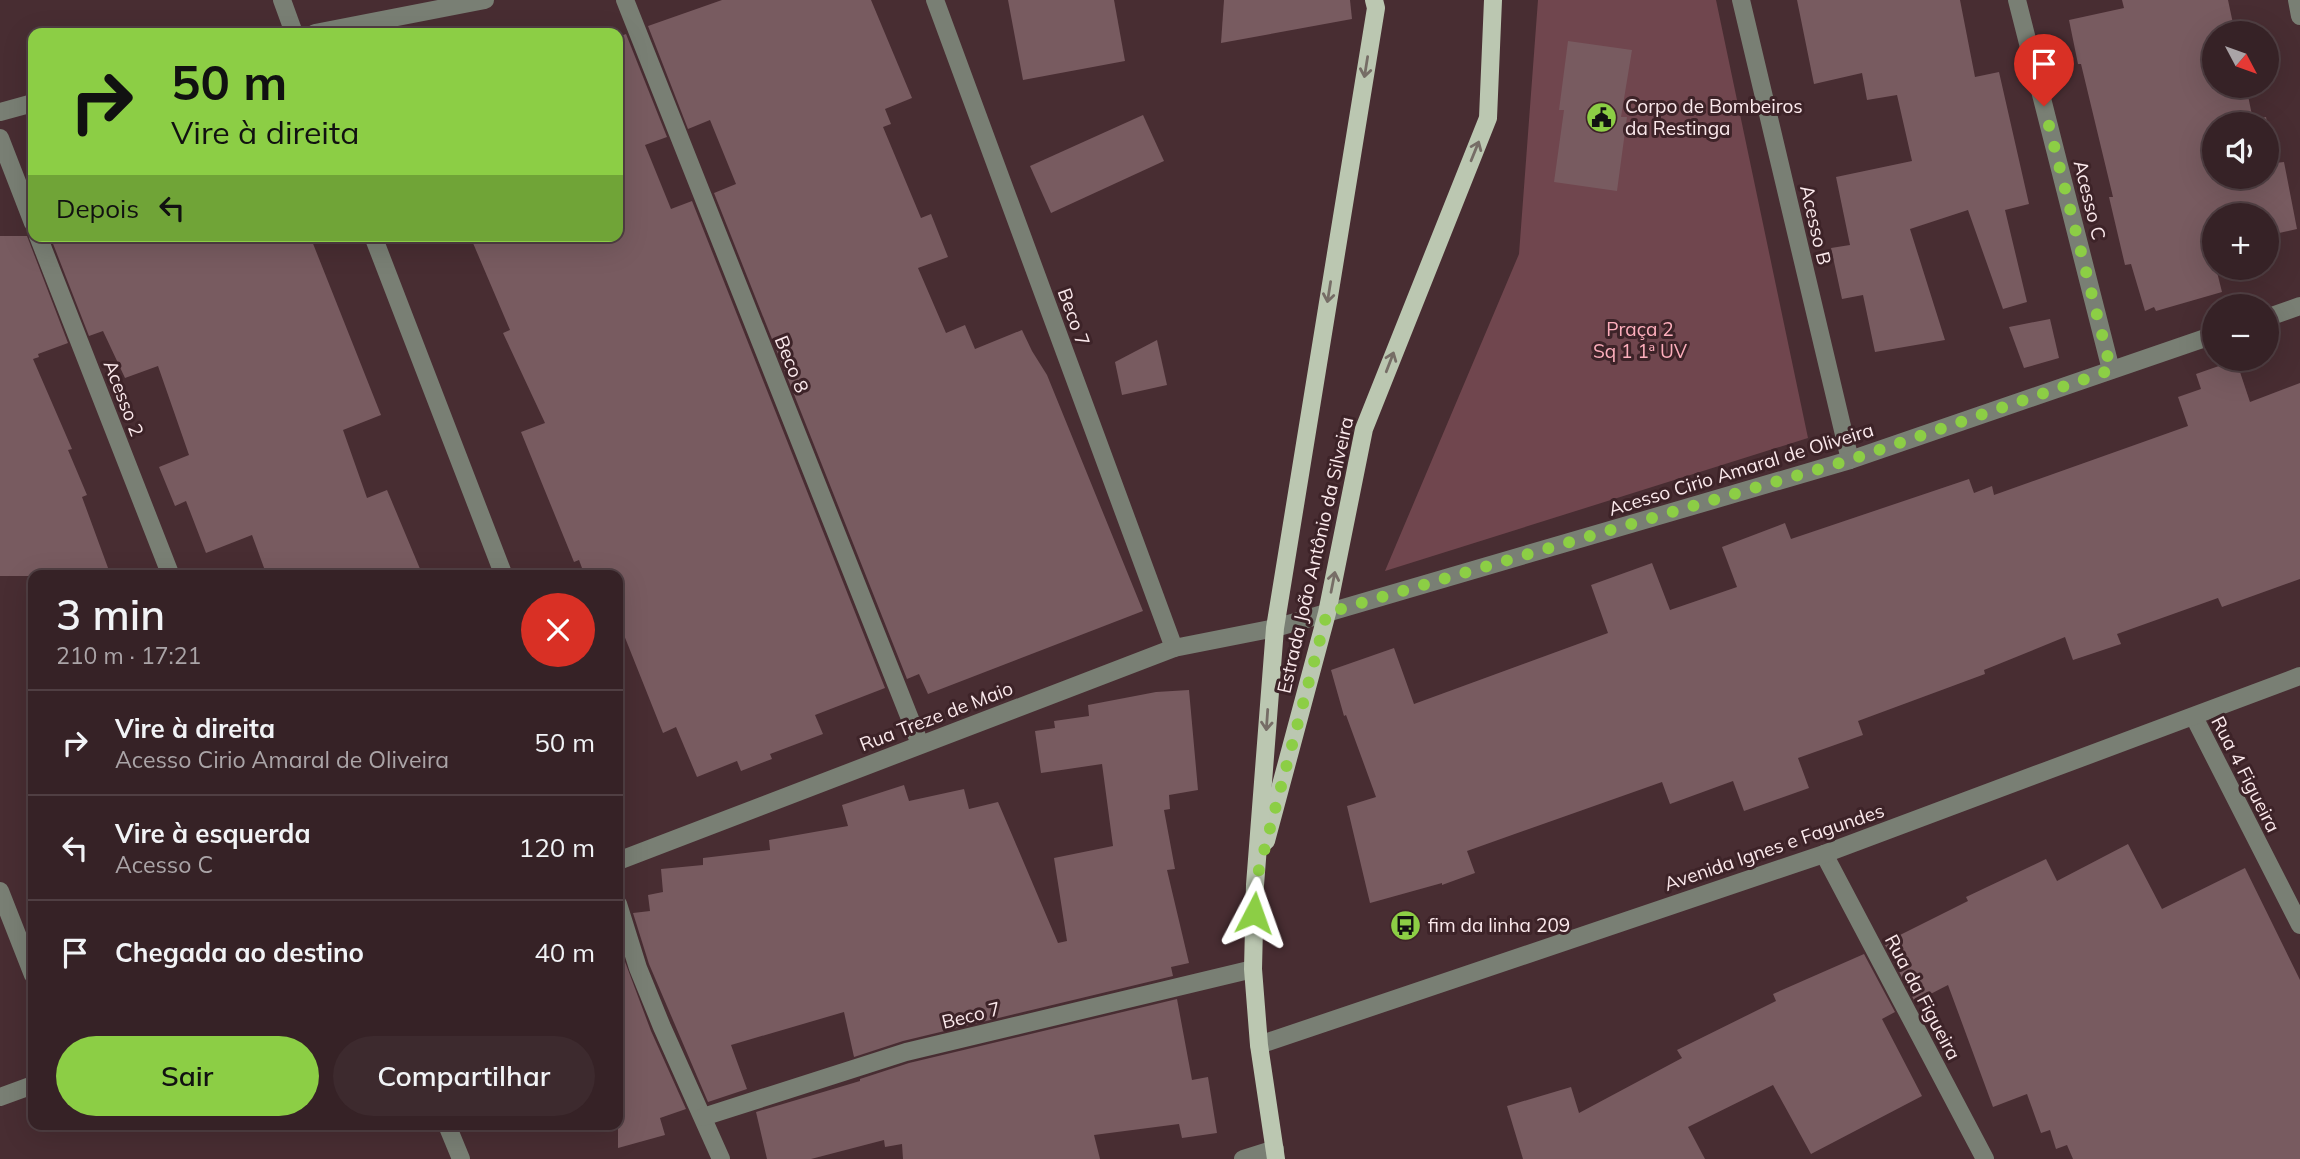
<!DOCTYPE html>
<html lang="pt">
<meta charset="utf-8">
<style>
body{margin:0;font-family:Mulish,sans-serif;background:#3d2a2e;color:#f1f3f6;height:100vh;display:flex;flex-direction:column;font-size:26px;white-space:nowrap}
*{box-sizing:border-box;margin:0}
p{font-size:23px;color:#aaa4a7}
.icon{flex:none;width:38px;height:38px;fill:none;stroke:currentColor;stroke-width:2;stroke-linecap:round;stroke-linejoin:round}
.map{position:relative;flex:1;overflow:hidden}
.side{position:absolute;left:28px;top:570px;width:595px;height:560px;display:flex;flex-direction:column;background:#362226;border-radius:14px;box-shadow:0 7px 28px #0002,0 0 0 2px #503f43}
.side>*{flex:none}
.guide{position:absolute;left:28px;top:28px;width:595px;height:214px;border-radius:14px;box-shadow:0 7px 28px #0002,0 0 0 2px #503f43;background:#8cce45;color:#111;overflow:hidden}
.needle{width:46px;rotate:131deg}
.fabs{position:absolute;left:2202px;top:21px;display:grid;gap:14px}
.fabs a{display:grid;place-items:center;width:77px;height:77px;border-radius:50%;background:#362226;box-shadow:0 7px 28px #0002,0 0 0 2px #503f43;font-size:35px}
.pin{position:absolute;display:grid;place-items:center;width:60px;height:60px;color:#fff;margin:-72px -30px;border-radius:50% 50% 50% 0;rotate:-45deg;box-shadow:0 0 7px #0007}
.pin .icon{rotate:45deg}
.me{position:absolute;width:77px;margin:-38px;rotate:4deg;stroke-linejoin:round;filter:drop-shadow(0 0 5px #0008)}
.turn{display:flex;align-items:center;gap:24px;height:147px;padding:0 28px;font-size:32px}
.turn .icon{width:91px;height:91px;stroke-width:2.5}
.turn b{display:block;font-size:49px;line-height:60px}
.then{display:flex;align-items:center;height:66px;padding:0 28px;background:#0003;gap:14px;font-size:26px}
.round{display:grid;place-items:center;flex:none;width:74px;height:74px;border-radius:37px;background:#3d2a2e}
.head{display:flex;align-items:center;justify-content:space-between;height:119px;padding:0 28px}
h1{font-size:42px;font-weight:600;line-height:52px}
.cta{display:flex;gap:14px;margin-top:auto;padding:14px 28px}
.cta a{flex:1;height:80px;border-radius:42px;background:#8cce45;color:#111;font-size:28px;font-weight:600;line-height:80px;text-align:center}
.cta a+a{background:#3d2a2e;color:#f1f3f6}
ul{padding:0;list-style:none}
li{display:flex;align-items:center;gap:21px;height:105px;padding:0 28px;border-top:2px solid #503f43}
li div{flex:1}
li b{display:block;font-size:26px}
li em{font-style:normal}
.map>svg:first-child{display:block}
.green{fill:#70464e}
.building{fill:#785b60;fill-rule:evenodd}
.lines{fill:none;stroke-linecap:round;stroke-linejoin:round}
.minor{stroke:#797f74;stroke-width:18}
.major{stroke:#bbc7b1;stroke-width:18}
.oneway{stroke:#766d66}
.route{stroke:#8cce45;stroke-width:12;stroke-dasharray:0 21.6}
.labels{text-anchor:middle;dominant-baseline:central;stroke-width:6;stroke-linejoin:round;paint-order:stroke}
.poi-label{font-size:19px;fill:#fbe9ec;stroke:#3d2328;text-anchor:start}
.street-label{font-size:19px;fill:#fbe9ec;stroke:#3d2328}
.park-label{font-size:19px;fill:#fdaebc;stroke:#3d2328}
</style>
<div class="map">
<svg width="2300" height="1159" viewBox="0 0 2300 1159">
<rect width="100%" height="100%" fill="#482d32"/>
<!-- green -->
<polygon class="green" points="1538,0 1716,0 1808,438 1385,571 1519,254"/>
<!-- building -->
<g class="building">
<polygon points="722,0 871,0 912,98 885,109 891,124 883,127 921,218 931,214 948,257 918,268 946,333 965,325 975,349 1022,330 1032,351 1047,375 1143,611 928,694 919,674 907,679 714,193 736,184 710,120 688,129 648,26"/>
<polygon points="1008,0 1114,0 1125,61 1023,80"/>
<polygon points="1224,0 1350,0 1352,19 1221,43"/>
<polygon points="1797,0 1960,0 1975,77 1999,72 2029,204 2005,210 2027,302 2003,309 1968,210 1910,229 1945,340 1875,352 1863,295 1842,299 1831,248 1850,245 1836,177 1912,161 1897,95 1867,100 1862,73 1814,84"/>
<path d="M2122 0H2228L2235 33H2214V86H2246L2253 120 2266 117 2275 163 2284 162 2297 229 2266 236V215H2214V247H2211L2214 268H2216L2222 292 2156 311 2154 307 2145 311 2131 264 2125 265 2109 197H2113L2081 64H2078L2069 20 2124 8ZM2214 124H2266V177H2214Z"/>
<polygon points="626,34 667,137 645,145 671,209 692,201 885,688 815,715 823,734 770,754 772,759 741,771 737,761 697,777 676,727 663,733 618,620 618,576 585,576 579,560 574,562 521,432 545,423 503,333 510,330 470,236 618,236 618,37"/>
<polygon points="1568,41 1632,50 1621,117 1627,117 1617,191 1554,182 1564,110 1559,110"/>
<polygon points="1143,115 1164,161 1051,213 1030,166"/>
<polygon points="0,236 27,236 68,343 38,354 39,357 33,359 72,449 68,450 87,495 82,497 111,576 0,576"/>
<polygon points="50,236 310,236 381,415 343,430 367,498 387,490 423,576 267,576 252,535 206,553 186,501 175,506 159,467 189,455 158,366 125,378 103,331 89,336"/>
<polygon points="2050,319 2059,358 2024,368 2009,327"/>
<polygon points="1157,340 1167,385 1122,395 1115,362"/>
<polygon points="2236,360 2250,402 2300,383 2300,579 2222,607 2218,598 2117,634 2121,644 2073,660 2065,637 1984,670 1985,674 1858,721 1863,735 1798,758 1809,788 1744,811 1733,781 1670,804 1662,782 1467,851 1475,873 1442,885 1442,883 1370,903 1347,806 1376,797 1346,715 1344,716 1331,670 1394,648 1414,704 1608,633 1591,585 1652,563 1670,610 1737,587 1722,547 1785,523 1791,539 1969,479 1974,493 1992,486 1994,495 2188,426 2178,397 2201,389 2196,374"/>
<polygon points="1189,690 1198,790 1169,795 1170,809 1164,810 1175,869 1167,870 1189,963 1171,967 1173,976 903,1041 854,1057 844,1012 731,1045 747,1089 708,1102 649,964 633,913 650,911 648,895 663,892 661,869 703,865 703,858 770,850 769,840 848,826 842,805 904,785 909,801 964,789 969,809 998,802 1058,943 1067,941 1054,858 1113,846 1102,764 1041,773 1035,731 1055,728 1054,721 1089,716 1088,705 1156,692"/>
<polygon points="2128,844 2162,909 2245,868 2300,980 2300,1159 2073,1159 2067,1145 2056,1149 2050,1130 2041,1133 2027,1094 1993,1107 1948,985 1915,1002 1884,943 1968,901 1966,897 2046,859 2057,881"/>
<polygon points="621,951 651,1031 686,1109 660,1118 665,1135 618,1148 618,952"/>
<polygon points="1864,954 1895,1012 1882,1019 1922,1096 1811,1154 1773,1085 1688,1127 1705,1159 1523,1159 1507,1106 1571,1087 1579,1113 1682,1058 1677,1050 1776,1001 1773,994"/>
<polygon points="1177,999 1192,1080 1208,1077 1217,1133 1182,1138 1179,1124 1094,1135 1100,1159 903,1159 902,1144 885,1147 884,1140 811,1159 767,1159 756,1112 860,1081 860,1079 909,1063"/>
</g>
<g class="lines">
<!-- minor -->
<g class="minor">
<polyline points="282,0 294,33"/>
<polyline points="625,0 920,744"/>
<polyline points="935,0 1174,648"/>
<polyline points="1741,0 1850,460"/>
<polyline points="2017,0 2111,370"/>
<polyline points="2297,0 2300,16"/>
<polyline points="315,33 485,0"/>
<polyline points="0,112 33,103"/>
<polyline points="0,138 33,223"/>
<polyline points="38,236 171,576"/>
<polyline points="373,236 504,576"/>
<polyline points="2266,318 2300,306"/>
<polyline points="2194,717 2300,925"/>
<polyline points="1824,854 1985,1159"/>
<polyline points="618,861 1174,648 1275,628 1850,460 2214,335"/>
<polyline points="0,891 33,975"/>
<polyline points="618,904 638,968 662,1027 721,1159"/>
<polyline points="1259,1045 1824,854 2300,676"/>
<polyline points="0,1097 33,1085"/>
<polyline points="703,1117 906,1052 1253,969"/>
<polyline points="447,1125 461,1159"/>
<polyline points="1243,1159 1275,1149"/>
</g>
<!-- major -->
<g class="major">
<polyline points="1266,841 1327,613 1364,429 1488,118 1493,0"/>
<polyline points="1276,1159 1259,1045 1253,969 1255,885 1275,628 1376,8 1374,0"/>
</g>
</g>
<!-- one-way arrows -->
<defs><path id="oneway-shaft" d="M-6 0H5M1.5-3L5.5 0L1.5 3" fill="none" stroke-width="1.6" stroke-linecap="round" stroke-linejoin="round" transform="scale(1.75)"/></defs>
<g class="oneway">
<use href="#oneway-shaft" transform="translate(1366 67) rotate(99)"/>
<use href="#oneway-shaft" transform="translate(1475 151) rotate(-68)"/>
<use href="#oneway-shaft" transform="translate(1329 292) rotate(99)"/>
<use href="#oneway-shaft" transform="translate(1390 362) rotate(-69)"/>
<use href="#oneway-shaft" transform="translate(1333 582) rotate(-79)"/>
<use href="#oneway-shaft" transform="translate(1267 720) rotate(94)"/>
</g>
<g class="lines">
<!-- route -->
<polyline class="route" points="1254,913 1255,885 1327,613 1850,460 2111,370 2044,106"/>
</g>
<!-- icons -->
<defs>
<symbol id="civic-disc" viewBox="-11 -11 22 22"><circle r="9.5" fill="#8cce45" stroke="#3d2328"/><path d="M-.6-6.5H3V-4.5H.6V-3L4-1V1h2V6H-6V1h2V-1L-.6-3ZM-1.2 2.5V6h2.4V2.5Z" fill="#111"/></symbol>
<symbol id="bus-disc" viewBox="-11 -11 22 22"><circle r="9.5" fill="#8cce45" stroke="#3d2328"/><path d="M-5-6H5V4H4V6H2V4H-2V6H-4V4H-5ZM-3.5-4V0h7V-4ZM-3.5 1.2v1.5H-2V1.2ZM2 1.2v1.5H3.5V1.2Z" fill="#111"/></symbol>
</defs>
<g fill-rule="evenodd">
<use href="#civic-disc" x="1584" y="100" width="35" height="35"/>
<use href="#bus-disc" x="1388" y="908" width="35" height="35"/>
</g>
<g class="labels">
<!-- poi labels -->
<g class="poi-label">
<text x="1625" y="106">Corpo de Bombeiros<tspan x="1625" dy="22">da Restinga</tspan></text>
<text x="1428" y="925">fim da linha 209</text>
</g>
<!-- street labels -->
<g class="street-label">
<text transform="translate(2090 200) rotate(76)">Acesso C</text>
<text transform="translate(1816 225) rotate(77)">Acesso B</text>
<text transform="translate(1074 317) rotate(70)">Beco 7</text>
<text transform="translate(792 364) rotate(68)">Beco 8</text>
<text transform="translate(124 398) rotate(69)">Acesso 2</text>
<text transform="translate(1741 469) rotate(-17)">Acesso Cirio Amaral de Oliveira</text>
<text transform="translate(1315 555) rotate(-77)">Estrada João Antônio da Silveira</text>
<text transform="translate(936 716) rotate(-21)">Rua Treze de Maio</text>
<text transform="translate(2246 774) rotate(63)">Rua 4 Figueira</text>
<text transform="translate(1774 847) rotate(-19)">Avenida Ignes e Fagundes</text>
<text transform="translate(1923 997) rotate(62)">Rua da Figueira</text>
<text transform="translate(971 1015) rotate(-14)">Beco 7</text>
</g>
<!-- park labels -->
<g class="park-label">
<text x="1640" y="329">Praça 2<tspan x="1640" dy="22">Sq 1 1ª UV</tspan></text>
</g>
</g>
</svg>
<div class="fabs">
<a><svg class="needle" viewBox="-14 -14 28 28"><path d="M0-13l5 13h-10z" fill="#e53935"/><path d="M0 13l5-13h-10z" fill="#aaa4a7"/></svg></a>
<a><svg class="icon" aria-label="sound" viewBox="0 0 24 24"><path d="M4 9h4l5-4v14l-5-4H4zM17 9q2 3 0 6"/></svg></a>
<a>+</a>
<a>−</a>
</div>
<div class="pin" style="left:2044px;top:106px;background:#d93025"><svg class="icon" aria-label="arrive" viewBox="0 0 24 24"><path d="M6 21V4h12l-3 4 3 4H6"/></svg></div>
<svg class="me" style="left:1254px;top:913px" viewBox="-20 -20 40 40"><path d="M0-17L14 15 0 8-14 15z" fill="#8cce45" stroke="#fff" stroke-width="4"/></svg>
<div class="guide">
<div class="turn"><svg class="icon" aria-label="right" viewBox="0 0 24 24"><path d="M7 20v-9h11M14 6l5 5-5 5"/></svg><div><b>50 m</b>Vire à direita</div></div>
<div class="then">Depois<svg class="icon" aria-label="left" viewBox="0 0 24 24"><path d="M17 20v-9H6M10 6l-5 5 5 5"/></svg></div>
</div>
<section class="side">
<div class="head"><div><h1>3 min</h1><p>210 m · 17:21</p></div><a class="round" style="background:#d93025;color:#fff"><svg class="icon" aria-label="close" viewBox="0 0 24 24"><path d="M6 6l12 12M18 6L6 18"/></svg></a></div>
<ul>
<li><svg class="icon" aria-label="right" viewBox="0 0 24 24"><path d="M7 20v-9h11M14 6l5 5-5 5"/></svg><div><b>Vire à direita</b><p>Acesso Cirio Amaral de Oliveira</p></div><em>50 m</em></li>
<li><svg class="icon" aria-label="left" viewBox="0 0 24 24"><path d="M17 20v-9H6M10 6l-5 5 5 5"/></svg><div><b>Vire à esquerda</b><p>Acesso C</p></div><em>120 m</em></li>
<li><svg class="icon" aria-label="arrive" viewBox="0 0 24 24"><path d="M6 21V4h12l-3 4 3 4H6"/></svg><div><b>Chegada ao destino</b></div><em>40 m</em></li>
</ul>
<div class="cta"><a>Sair</a><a>Compartilhar</a></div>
</section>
</div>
